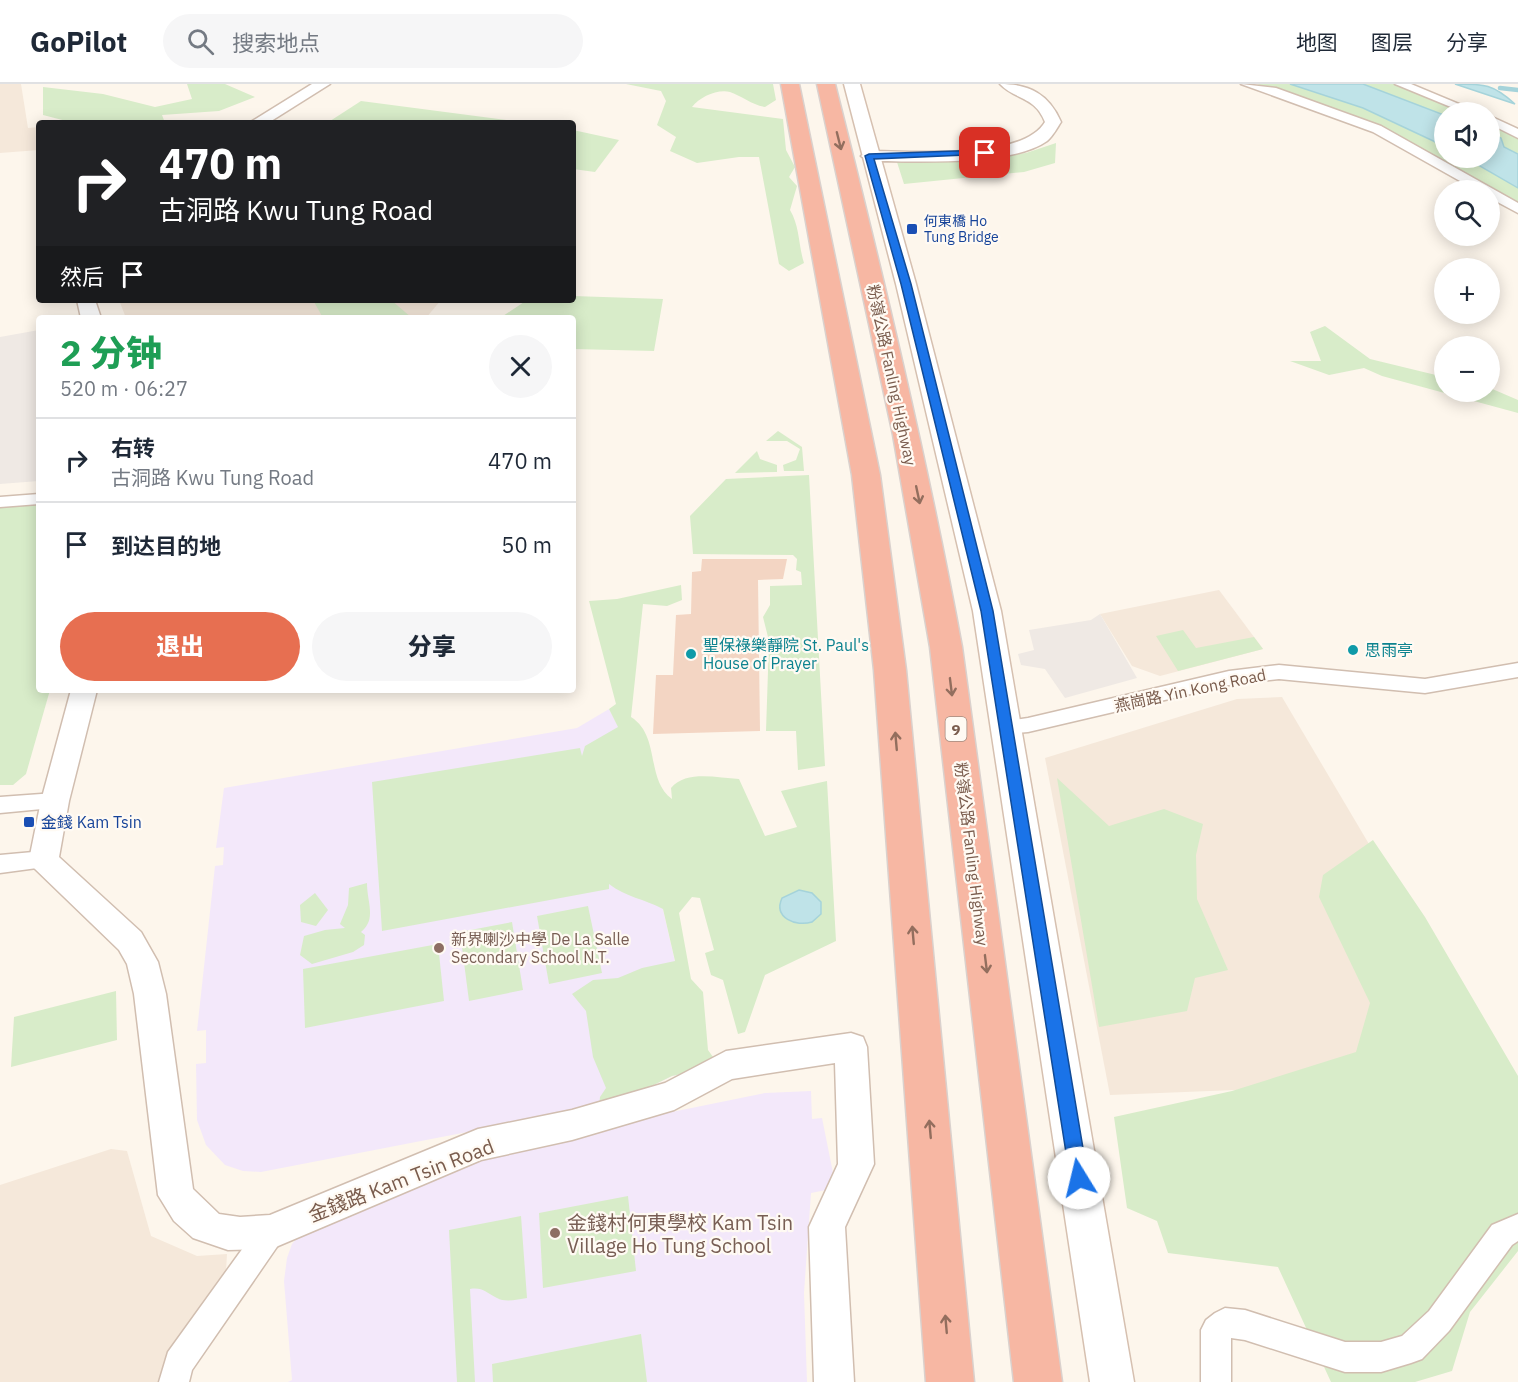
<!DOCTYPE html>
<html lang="zh">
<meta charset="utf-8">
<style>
body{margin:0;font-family:"IBM Plex Sans","Noto Sans SC",sans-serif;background:#f6f6f7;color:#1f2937;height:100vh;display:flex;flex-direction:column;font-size:22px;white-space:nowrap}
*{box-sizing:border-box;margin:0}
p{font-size:20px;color:#747a83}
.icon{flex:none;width:33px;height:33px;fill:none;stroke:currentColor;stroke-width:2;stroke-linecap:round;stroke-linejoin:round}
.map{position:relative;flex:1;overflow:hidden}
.drawer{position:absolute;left:36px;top:231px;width:540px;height:378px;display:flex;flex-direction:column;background:#fff;border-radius:6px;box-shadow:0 3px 15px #0003}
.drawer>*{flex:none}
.top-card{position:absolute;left:36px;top:36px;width:540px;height:183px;border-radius:6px;box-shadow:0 3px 15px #0003;background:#202124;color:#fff;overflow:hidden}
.controls{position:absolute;left:1434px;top:18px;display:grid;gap:12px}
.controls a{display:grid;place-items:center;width:66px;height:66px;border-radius:50%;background:#fff;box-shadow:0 3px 15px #0003;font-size:30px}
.pin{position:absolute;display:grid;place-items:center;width:51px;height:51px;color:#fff;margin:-26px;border-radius:12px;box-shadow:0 3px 9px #0006}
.me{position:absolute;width:66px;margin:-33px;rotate:351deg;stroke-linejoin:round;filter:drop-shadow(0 0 4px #0008)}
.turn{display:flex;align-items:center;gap:21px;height:126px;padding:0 24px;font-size:27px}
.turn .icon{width:78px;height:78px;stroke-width:2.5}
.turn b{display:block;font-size:42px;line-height:51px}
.then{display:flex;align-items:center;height:57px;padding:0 24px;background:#0003;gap:12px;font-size:22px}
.round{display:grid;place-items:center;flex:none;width:63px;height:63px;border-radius:32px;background:#f6f6f7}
.head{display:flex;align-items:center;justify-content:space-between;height:102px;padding:0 24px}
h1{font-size:36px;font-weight:800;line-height:45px;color:#1e9e55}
.primary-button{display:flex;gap:12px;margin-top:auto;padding:12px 24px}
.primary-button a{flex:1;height:69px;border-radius:36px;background:#e76f51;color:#fff;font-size:24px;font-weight:800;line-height:69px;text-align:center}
.primary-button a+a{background:#f6f6f7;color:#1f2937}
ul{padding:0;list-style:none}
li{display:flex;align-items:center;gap:18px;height:84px;padding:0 24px;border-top:2px solid #e0e1e3}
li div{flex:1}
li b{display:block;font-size:22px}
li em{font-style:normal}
header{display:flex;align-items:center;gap:36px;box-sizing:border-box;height:84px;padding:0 30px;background:#fff;border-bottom:2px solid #e0e1e3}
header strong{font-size:28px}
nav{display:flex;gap:33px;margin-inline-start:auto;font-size:21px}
.search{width:420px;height:54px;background:#f6f6f7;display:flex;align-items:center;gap:15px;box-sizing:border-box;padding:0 21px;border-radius:33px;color:#747a83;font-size:22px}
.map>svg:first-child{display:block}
.residential{fill:#f5e8da}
.industrial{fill:#efe9e4}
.education{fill:#f3e8fa}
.green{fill:#d8ecc9}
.water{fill:#bfe3e8;stroke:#a5d3da;stroke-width:1.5}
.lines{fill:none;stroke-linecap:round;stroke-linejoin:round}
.stream{stroke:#a5d3da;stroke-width:4.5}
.building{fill:#f3d5c3}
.minor-casing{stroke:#d1beb0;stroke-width:3}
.tertiary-casing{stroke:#d1beb0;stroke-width:3}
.secondary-casing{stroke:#d6c0b0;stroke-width:3}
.motorway-casing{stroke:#dad1cd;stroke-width:3}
.minor{fill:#fff;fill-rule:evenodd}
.tertiary{fill:#fff;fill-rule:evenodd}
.secondary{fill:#fff;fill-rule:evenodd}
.motorway{fill:#f7b7a3;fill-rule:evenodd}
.oneway{stroke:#936e5e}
.route{fill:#1a73e8;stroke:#114b97;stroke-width:1.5}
.transit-dot{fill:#1a4fb4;stroke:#fffaf3;stroke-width:2}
.culture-dot{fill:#0f9aa8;stroke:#fffaf3;stroke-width:2}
.education-dot{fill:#8d6e63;stroke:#fffaf3;stroke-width:2}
.labels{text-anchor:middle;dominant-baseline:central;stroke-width:4.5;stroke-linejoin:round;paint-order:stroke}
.far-transit-label{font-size:14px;fill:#164399;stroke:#fffaf3;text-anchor:start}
.shield{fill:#fffaf3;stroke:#a28b7f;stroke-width:1.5}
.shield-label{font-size:15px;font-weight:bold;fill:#7a5c4d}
.street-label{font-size:16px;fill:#7a5c4d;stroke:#fffaf3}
.culture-label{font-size:16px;fill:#0d838f;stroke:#fffaf3;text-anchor:start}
.transit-label{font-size:16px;fill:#164399;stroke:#fffaf3;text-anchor:start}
.education-label{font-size:16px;fill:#785e54;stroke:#fffaf3;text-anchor:start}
.near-street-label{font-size:20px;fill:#7a5c4d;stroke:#fffaf3}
.near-education-label{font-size:20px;fill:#785e54;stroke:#fffaf3;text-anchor:start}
</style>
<header>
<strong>GoPilot</strong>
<div class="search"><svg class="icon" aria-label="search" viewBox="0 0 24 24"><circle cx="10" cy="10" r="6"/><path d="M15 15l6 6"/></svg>搜索地点</div>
<nav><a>地图</a><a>图层</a><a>分享</a></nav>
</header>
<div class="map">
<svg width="1518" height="1298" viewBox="0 0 1518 1298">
<rect width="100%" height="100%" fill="#fdf6ec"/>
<!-- residential -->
<g class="residential">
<polygon points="0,0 21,0 28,44 39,43 39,66 0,69"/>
<polygon points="119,216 441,216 426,234 126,234"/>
<polygon points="1219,506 1263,565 1160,592 1132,582 1100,530"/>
<polygon points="1282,613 1508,995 1110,1011 1045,674 1237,615"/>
<polygon points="111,1065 127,1067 151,1152 197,1172 227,1170 225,1204 167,1298 0,1298 0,1101"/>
</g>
<!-- industrial -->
<g class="industrial">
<polygon points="39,246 39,397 0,400 0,253"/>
<polygon points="1100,530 1137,594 1065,614 1045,585 1021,581 1018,570 1034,566 1029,546 1091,536"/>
</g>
<!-- education -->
<g class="education">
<polygon points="609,625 623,652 700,986 672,992 617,1019 261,1088 243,1087 225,1081 206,1061 197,1036 196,980 206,979 206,946 197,947 215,782 223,781 224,763 216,764 224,704 577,644"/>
<polygon points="811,1007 812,1035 822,1034 836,1104 811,1109 804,1209 807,1298 288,1298 292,1296 284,1197 287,1174 292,1160 311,1138 481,1073 662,1030 765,1009"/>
</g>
<!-- green -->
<g class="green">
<polygon points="187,0 225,0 255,13 219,27 162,31 165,39 74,39 43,31 43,3 103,10 155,23 192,15"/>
<path d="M626 0H773L776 16 765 23C752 21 742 12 730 8 717 5 700 13 692 23L783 35 786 66 795 83 789 93 797 102 790 126C800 143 798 160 804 179L789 187 779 180 759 73H739L697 79 670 67 676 53 657 41 666 17 661 7Z"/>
<polygon points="1257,0 1290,0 1313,6 1363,24 1444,62 1444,74 1466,74 1518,104 1518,122 1378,42"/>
<polygon points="1363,0 1395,0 1467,28 1444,28 1444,31"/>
<polygon points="361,17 529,39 327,39"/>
<polygon points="1490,39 1518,52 1518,70 1504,63 1497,52 1490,50"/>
<polygon points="573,46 619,56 595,88 573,85"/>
<polygon points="1056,59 1055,79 1024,88 904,100 896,75 984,74 1026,69"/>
<polygon points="573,212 663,215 654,267 573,265 573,234 500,234 527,216 573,216"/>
<polygon points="313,216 391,216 412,234 323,234"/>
<polygon points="1325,242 1370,275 1444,293 1444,308 1490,308 1490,304 1518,316 1518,329 1382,292 1364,284 1329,291 1290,277 1321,277 1310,248"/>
<polygon points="778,347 802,363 804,387 784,387 783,381 796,376 800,365 787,357 766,357"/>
<polygon points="757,367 760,375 777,381 777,388 735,389"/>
<polygon points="809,391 825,682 798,686 796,647 766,647 769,557 763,533 770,521 770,502 802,501 801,488 796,486 797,475 793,471 693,470 690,432 726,395"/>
<polygon points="39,419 39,606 50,606 26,690 13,701 0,701 0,422"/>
<path d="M681 501 682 516 667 522 643 520 631 633C661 652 645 695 672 715L671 704C686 686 717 694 739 695L765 752 797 743 781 707 827 697 836 857 765 891 745 948 738 950 723 896 711 891 705 869 714 866 700 814 692 813 679 829 691 895 703 908 708 966 713 973 700 986 672 992 617 1019 599 1022 600 1013 606 1004 593 973 586 927 572 910 593 896 618 894 642 884 675 877 663 825C644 815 626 813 609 800V805L382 847 372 698 580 664 582 672 585 662 618 643 609 625 616 620 589 517 617 515Z"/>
<polygon points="1183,546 1196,564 1254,553 1263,565 1178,587 1156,552"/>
<polygon points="1057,694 1109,742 1164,725 1203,740 1196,771 1197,815 1228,886 1195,894 1187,927 1099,943"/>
<polygon points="1373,756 1425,833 1518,992 1518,1167 1470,1228 1452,1287 1415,1298 1331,1298 1278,1183 1168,1169 1157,1137 1127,1124 1114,1033 1232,1007 1356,968 1370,919 1319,813 1323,791"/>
<path d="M367 799C367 819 377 835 361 848L365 851 364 861 353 868 312 880 300 871 304 852 325 846 345 844 340 840 348 821 349 804Z"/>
<polygon points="315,809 328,826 316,842 301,838 300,821"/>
<polygon points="588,822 602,889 549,900 537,832"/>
<polygon points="512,838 523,906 469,917 460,848"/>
<polygon points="438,860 444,917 305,944 303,885"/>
<polygon points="116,907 117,956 11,983 14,933"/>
<polygon points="628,1112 636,1187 543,1204 539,1129"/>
<path d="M521 1132 527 1214C518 1215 506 1219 497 1214 486 1209 483 1203 470 1205L475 1298H457L449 1146Z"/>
<polygon points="641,1250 647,1298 493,1298 492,1280"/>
</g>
<!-- water -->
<g class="water">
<polygon points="1290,0 1363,0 1444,31 1444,62 1363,24"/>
<path d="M1455 0C1485 0 1493 0 1515 20Z"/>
<polygon points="1490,50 1501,54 1504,63 1518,70 1518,104 1466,74 1490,74"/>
<path d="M799 806 812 809 821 818V830L812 838C796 843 773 834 782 814Z"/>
</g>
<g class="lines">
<!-- stream -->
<polyline class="stream" points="1500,4 1518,6"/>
</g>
<!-- building -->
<polygon class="building" points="702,475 787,475 783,495 758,496 760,647 653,650 656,591 673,591 676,531 691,530 692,488 701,487"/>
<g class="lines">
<defs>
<g id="minor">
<polygon points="1241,0 1276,4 1381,42 1518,119 1518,129 1490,114 1490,106 1476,106 1373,48"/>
<polygon points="1395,0 1411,0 1478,28 1463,28"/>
<polygon points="1490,32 1518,45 1518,54 1490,40"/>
<polygon points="39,410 39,420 0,423 0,413"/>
<polygon points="1518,579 1518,593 1425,609 1279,595 1229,601 1028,648 1006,650 999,648 996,643 999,638 1028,634 1229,587 1279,581 1425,595"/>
<polygon points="55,709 63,711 66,717 63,723 0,729 0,713"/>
<polygon points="44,767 52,770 55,776 52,782 0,789 0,771"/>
<polygon points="1518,1130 1518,1157 1512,1161 1449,1247 1422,1275 1411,1279 1381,1288 1345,1288 1245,1256 1231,1254 1231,1298 1201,1298 1201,1246 1206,1236 1215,1229 1225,1224 1245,1226 1345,1258 1381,1258 1402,1252 1429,1227 1492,1141"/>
<polygon points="271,1135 281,1139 285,1148 281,1157 192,1286 189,1298 159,1298 168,1268 261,1139"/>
</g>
<g id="tertiary">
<polygon points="312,0 330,0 268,39 249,39"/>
<path d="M1000 0C1029 0 1049 10 1061 38 1057 44 1053 52 1047 57 1010 83 915 77 869 77L861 72 869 67C910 67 1022 77 1045 38 1035 12 1015 16 1000 0Z"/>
<polygon points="77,216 95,216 101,234 81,234"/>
<polygon points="71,606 97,606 69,717 59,773 141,848 158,878 166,910 193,1105 219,1130 240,1133 270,1131 478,1045 572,1026 665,999 726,967 851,949 863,953 867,963 874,1080 845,1143 854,1298 814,1298 809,1143 838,1080 835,979 732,995 674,1026 572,1056 481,1076 271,1165 228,1166 193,1154 174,1137 158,1111 134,910 127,880 119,866 34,784 29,776 41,717"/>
</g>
<polygon id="secondary" points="844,0 860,0 916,200 1001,527 1134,1298 1090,1298 973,527 896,200"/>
<g id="motorway">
<polygon points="781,0 799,0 880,391 906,586 974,1298 926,1298 874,586 852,391"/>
<path d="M817 0H835C882 187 927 374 962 563L1062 1298H1014L930 563 893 351Z"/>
</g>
</defs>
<!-- minor casing -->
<use href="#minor" class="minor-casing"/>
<!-- tertiary casing -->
<use href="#tertiary" class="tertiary-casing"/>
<!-- secondary casing -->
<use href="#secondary" class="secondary-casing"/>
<!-- motorway casing -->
<use href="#motorway" class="motorway-casing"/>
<!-- minor -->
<use href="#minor" class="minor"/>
<!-- tertiary -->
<use href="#tertiary" class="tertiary"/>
<!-- secondary -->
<use href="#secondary" class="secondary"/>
<!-- motorway -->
<use href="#motorway" class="motorway"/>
</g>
<!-- one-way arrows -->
<defs><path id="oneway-shaft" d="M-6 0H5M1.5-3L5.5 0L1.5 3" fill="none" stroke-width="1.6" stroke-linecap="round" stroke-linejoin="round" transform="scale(1.5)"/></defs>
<g class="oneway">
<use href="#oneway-shaft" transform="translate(839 57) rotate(76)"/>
<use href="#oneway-shaft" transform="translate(918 411) rotate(78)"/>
<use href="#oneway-shaft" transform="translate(951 603) rotate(83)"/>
<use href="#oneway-shaft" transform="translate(896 657) rotate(-95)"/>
<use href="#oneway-shaft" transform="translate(913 851) rotate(-95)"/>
<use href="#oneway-shaft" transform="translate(986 880) rotate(83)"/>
<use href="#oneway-shaft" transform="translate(930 1045) rotate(-95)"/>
<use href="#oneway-shaft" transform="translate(946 1240) rotate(-95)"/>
</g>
<!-- route -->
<polygon class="route" points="985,66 988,70 874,75 911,200 993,527 1088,1094 1086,1100 1079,1102 1073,1100 1070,1094 981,527 901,200 865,72 869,70"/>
<!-- markers -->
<g class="transit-dot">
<rect x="906" y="139" width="12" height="12" rx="3"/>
<rect x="23" y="732" width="12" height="12" rx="3"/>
</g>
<g class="culture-dot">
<circle cx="1353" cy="566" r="6"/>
<circle cx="691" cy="570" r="6"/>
</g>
<g class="education-dot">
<circle cx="439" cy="864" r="6"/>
<circle cx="555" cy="1149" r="6"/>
</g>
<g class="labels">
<!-- far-transit labels -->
<g class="far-transit-label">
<text x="924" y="137">何東橋 Ho<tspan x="924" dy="16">Tung Bridge</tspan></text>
</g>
<!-- shield labels -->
<rect class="shield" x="945.5" y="633" width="21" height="24" rx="4.5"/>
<g class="shield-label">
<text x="956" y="645">9</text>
</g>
<!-- street labels -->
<g class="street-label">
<text transform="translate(892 291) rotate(78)">粉嶺公路 Fanling Highway</text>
<text transform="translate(1190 606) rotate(-12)">燕崗路 Yin Kong Road</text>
<text transform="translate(972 770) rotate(83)">粉嶺公路 Fanling Highway</text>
</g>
<!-- culture labels -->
<g class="culture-label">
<text x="703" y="561">聖保祿樂靜院 St. Paul's<tspan x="703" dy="18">House of Prayer</tspan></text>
<text x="1365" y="566">思雨亭</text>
</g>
<!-- transit labels -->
<g class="transit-label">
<text x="41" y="738">金錢 Kam Tsin</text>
</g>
<!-- education labels -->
<g class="education-label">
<text x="451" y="855">新界喇沙中學 De La Salle<tspan x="451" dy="18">Secondary School N.T.</tspan></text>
</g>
<!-- near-street labels -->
<g class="near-street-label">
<text transform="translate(401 1096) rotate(-21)">金錢路 Kam Tsin Road</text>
</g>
<!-- near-education labels -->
<g class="near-education-label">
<text x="567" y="1138">金錢村何東學校 Kam Tsin<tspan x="567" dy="23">Village Ho Tung School</tspan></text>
</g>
</g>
</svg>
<div class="controls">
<a><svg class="icon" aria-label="sound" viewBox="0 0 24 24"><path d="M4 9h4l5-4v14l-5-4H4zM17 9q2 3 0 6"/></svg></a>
<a><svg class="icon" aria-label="search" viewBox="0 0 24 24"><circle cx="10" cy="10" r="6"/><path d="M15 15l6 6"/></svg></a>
<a>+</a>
<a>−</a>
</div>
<div class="pin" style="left:985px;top:69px;background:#d93025"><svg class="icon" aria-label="arrive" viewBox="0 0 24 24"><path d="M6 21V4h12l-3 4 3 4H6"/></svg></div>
<svg class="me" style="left:1079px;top:1094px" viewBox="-20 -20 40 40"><circle r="19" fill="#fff"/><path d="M0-13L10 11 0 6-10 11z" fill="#1a73e8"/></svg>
<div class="top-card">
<div class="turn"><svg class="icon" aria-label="right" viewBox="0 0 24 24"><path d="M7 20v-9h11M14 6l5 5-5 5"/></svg><div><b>470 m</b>古洞路 Kwu Tung Road</div></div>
<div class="then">然后<svg class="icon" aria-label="arrive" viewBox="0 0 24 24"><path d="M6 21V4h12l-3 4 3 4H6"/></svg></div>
</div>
<section class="drawer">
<div class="head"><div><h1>2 分钟</h1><p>520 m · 06:27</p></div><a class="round"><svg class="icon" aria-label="close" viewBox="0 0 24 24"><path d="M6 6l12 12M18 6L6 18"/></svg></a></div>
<ul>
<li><svg class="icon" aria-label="right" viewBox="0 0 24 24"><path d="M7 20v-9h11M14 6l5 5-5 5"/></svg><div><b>右转</b><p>古洞路 Kwu Tung Road</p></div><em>470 m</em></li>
<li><svg class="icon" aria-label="arrive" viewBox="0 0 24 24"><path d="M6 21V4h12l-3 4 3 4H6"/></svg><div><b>到达目的地</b></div><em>50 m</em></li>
</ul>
<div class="primary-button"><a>退出</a><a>分享</a></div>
</section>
</div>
